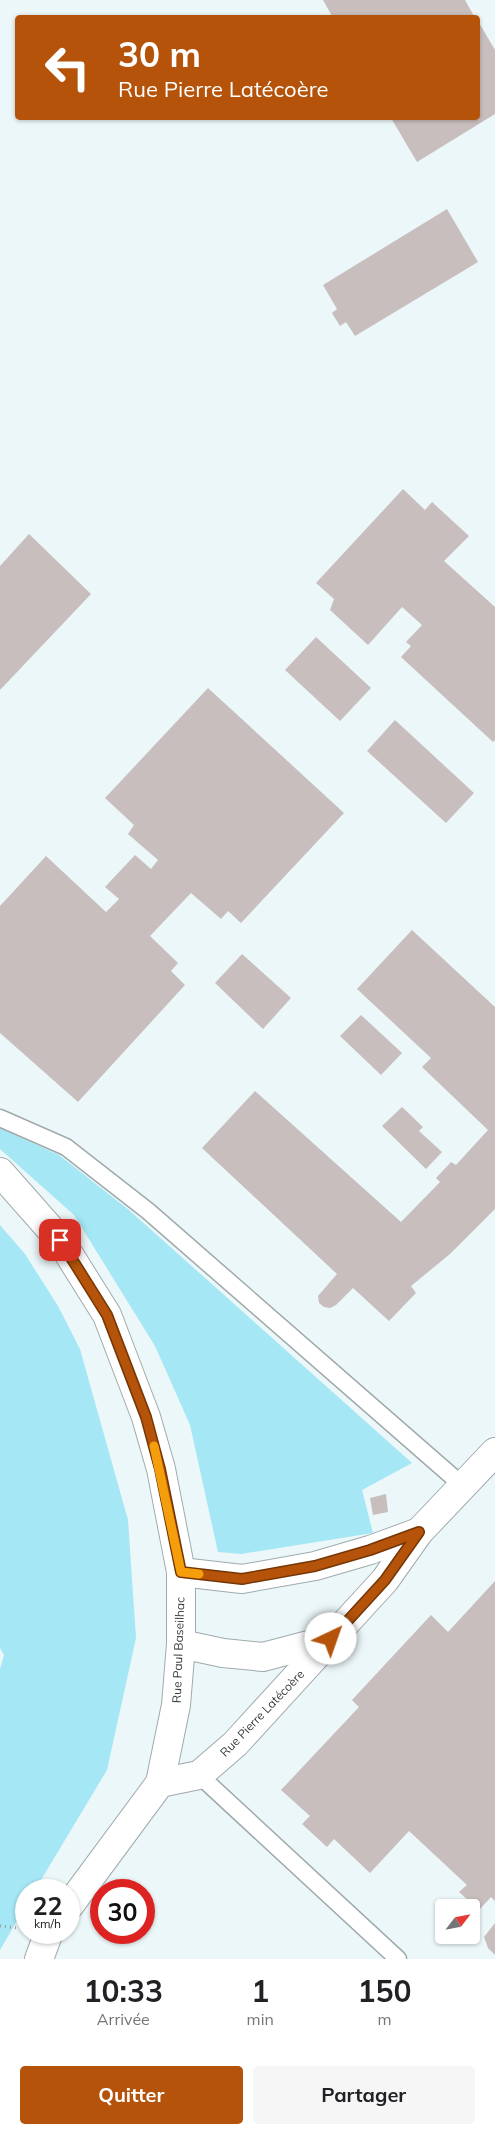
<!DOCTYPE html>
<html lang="fr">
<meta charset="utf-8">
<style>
body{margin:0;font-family:Mulish,sans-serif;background:#f6f6f6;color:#202124;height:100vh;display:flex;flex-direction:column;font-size:19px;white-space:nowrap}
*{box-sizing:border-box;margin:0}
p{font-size:16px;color:#757577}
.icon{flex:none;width:28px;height:28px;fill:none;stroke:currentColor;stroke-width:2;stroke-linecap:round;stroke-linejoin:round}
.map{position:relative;height:1959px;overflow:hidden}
.sheet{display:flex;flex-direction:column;background:#fff;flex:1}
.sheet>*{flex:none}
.guide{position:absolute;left:15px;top:15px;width:465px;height:105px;border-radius:5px;box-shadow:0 1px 4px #0004;background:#b45309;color:#fff;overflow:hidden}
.needle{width:32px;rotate:58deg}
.tools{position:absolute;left:435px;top:1899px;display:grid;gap:10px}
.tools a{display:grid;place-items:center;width:45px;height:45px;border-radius:5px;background:#fff;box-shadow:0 1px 4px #0004;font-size:25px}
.speed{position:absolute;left:15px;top:1879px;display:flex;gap:10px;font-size:25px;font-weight:700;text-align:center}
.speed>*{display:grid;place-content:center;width:65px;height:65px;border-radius:50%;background:#fff;box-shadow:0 1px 4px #0004;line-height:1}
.speed small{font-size:12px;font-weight:400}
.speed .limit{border:8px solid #d22;background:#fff;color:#111}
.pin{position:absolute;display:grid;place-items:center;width:42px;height:42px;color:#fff;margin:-21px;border-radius:10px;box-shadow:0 2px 8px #0006}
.me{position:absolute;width:55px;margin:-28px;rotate:42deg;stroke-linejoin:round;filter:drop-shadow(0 0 4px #0008)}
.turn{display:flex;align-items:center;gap:18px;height:105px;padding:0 20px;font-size:22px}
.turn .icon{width:65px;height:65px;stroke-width:2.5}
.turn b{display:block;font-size:35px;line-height:42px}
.eta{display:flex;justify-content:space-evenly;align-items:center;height:85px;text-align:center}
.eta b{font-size:30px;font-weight:700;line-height:35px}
.button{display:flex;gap:10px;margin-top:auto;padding:10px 20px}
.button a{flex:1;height:58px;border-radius:5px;background:#b45309;color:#fff;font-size:20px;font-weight:700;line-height:58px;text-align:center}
.button a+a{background:#f6f6f6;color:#202124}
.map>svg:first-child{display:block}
.green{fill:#a5e7f4}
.building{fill:#c8bebd}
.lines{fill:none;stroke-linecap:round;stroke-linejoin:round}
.lane-casing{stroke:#a0aaac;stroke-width:19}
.street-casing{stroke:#a0aaac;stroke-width:30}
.path{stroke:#969e9f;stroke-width:3;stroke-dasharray:1 4;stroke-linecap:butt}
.lane{stroke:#fff;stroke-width:16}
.street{stroke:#fff;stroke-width:28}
.route-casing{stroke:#753606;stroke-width:12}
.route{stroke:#b45309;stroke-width:9}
.slow{stroke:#f59e0b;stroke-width:9}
.labels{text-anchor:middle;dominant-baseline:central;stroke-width:4;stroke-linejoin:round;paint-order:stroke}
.street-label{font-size:12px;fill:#383c3d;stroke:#fff}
</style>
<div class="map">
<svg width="495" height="1959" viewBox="0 0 495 1959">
<rect width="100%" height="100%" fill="#ecf7f9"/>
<!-- green -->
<g class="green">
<polygon points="0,1128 59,1155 129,1210 412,1463 362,1490 373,1533 241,1554 218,1552 190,1425 155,1346 74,1215 0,1149"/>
<polygon points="0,1225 25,1254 58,1306 80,1349 128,1520 136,1638 107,1770 35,1890 26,1890 26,1905 0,1950 0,1669 4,1655 0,1648"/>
</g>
<!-- building -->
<g class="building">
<polygon points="323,0 465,0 475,18 333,18"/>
<polygon points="478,21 495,50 495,114 417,162 391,118 478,118"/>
<polygon points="447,209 478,262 355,336 346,322 340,326 332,313 337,309 323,285"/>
<polygon points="403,489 425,510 432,502 469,536 444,561 495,607 495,740 493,742 401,657 411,646 406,642 422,625 402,607 368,645 330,610 334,599 316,583"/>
<polygon points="29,534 91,594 0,690 0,566"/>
<polygon points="316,637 371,688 340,721 285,670"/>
<polygon points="208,688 344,813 241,923 228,911 221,919 191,893 150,936 178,963 171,971 185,985 78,1102 0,1033 0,906 46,856 106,912 119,899 105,887 135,855 151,869 158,860 128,834 134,825 105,798"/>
<polygon points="395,720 474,793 446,823 367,751"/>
<polygon points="412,930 495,1007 495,1209 450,1254 411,1286 416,1293 389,1321 353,1288 336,1305 330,1308 324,1307 319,1303 318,1296 337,1274 202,1148 255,1091 401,1222 440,1182 436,1178 451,1162 456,1165 488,1130 422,1067 431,1058 357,989"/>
<polygon points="242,954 291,998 263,1029 215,983"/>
<polygon points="361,1015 402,1053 381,1075 340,1036"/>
<polygon points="402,1107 423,1127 419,1131 442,1152 426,1169 382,1126"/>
<polygon points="386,1494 388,1512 373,1515 370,1498"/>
<polygon points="495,1581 495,1901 491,1897 479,1910 459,1892 467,1885 409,1831 370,1873 334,1839 327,1847 302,1824 310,1816 281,1790 359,1707 352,1700 431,1615 448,1632"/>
<polygon points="495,1923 495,1955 488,1948 484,1937"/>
</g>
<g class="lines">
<defs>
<g id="lane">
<polyline points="0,1118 66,1147 148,1211 462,1485"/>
<polyline points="199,1775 398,1959"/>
</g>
<g id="street">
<polyline points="0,1172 60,1240 107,1315 146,1417 161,1469 181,1572 181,1644 176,1705 160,1783"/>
<polyline points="181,1572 242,1579 315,1566 370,1550 419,1532"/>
<polyline points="181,1644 223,1653 263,1657 331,1639"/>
<polyline points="69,1906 160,1783 199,1775 235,1744 385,1580 419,1532 495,1452"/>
<polyline points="39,1959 49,1932"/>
</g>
</defs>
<!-- lane casing -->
<use href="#lane" class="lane-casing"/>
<!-- street casing -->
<use href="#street" class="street-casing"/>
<!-- path -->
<polyline class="path" points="0,1926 18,1928"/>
<!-- lane -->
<use href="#lane" class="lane"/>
<!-- street -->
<use href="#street" class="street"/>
</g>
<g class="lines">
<defs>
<polyline id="route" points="60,1240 107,1315 146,1417 160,1469 181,1572 242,1579 315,1566 370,1550 419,1532 385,1580 331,1639"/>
</defs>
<!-- route casing -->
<use href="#route" class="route-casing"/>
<!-- route -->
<use href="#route" class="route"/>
<!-- slow -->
<polyline class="slow" points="154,1446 181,1572 199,1574"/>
</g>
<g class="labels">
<!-- street labels -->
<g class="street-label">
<text transform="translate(178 1650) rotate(-88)">Rue Paul Baseilhac</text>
<text transform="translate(262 1713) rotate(-46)">Rue Pierre Latécoère</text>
</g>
</g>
</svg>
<div class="tools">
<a><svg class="needle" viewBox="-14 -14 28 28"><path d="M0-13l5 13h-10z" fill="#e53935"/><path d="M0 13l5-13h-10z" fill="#757577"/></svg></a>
</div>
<div class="speed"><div>22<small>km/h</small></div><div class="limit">30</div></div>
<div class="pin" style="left:60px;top:1240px;background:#d93025"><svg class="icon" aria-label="arrive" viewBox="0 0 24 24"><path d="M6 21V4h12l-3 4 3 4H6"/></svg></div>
<svg class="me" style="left:331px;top:1639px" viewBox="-20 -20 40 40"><circle r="19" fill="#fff"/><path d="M0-13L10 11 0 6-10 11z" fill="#b45309"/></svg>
<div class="guide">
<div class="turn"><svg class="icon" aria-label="left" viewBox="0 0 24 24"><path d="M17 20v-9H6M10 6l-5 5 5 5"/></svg><div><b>30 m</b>Rue Pierre Latécoère</div></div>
</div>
</div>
<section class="sheet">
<div class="eta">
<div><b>10:33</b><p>Arrivée</p></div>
<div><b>1</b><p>min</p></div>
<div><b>150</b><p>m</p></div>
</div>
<div class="button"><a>Quitter</a><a>Partager</a></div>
</section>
